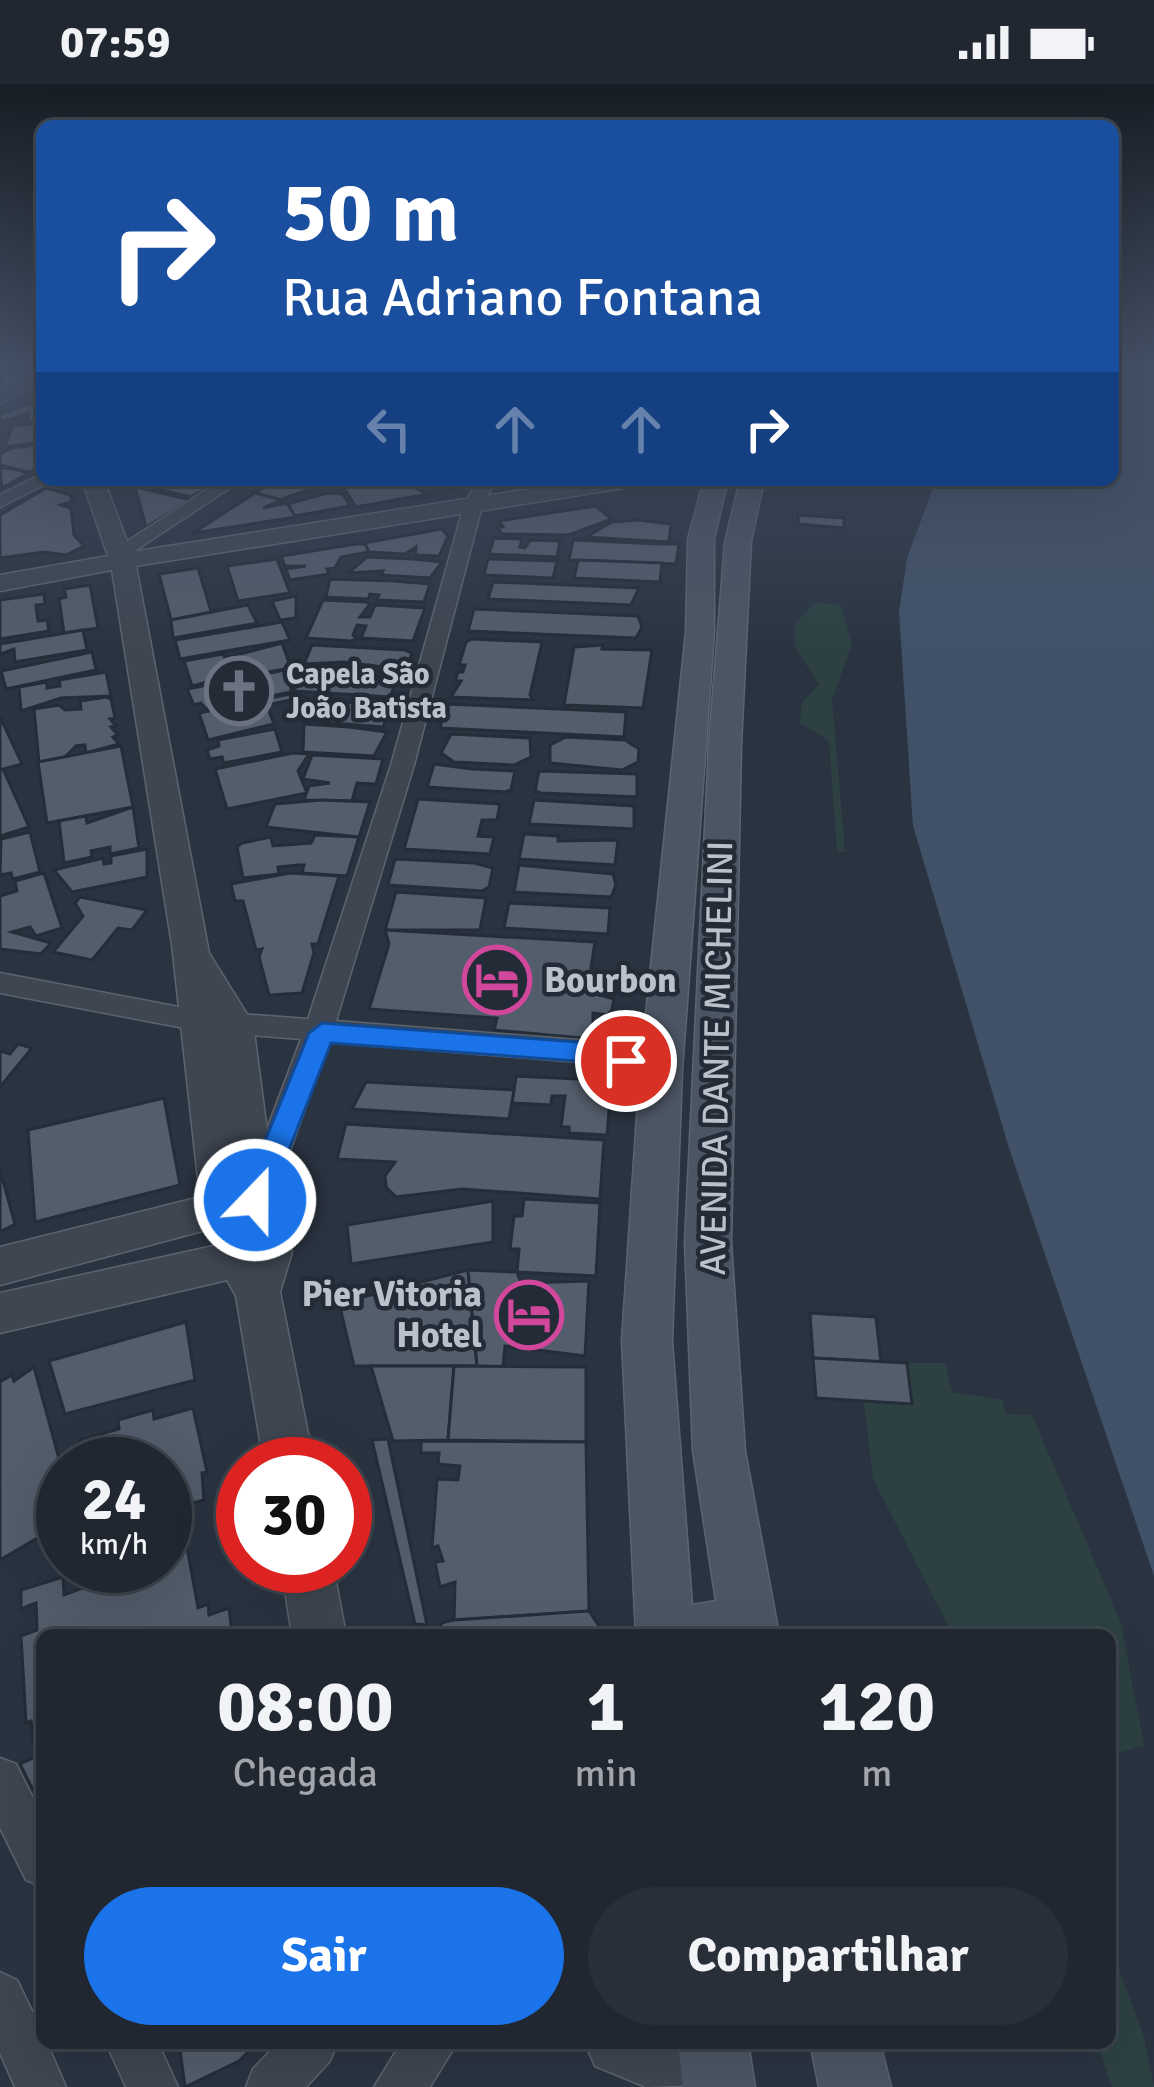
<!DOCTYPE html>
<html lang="pt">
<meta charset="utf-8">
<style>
body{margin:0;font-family:Signika,sans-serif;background:#282f39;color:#f1f3f6;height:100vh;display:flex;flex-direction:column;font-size:45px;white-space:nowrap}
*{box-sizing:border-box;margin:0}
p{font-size:39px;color:#a2a5ab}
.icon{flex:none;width:66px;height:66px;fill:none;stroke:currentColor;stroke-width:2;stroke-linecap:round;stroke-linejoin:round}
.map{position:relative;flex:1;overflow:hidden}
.details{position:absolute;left:36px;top:1545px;width:1080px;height:420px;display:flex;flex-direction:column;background:#202731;border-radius:18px;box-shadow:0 12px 48px #0002,0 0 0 3px #3d444d}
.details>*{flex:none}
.banner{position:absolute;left:36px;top:36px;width:1083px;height:366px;border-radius:18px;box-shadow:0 12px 48px #0002,0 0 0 3px #3d444d;background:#1a4fa0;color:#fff;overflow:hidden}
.speed{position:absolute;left:36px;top:1353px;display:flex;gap:24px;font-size:60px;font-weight:700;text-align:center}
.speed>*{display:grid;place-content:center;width:156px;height:156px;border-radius:50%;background:#202731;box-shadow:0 12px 48px #0002,0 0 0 3px #3d444d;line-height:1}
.speed small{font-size:30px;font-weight:400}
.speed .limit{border:18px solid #d22;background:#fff;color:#111}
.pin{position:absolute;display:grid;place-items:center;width:102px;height:102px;color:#fff;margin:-51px;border:6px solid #fff;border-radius:50%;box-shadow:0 3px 12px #0007}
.me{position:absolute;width:132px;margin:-66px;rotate:22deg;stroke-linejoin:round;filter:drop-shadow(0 0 9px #0008)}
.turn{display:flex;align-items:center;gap:42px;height:252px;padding:0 48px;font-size:54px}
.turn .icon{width:156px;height:156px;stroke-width:2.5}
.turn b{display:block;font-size:84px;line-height:102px}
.lanes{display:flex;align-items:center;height:114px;padding:0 48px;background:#0003;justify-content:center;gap:60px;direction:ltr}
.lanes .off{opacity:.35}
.eta{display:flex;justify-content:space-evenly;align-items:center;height:204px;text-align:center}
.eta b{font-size:72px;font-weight:700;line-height:84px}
.action{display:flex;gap:24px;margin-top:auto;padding:24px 48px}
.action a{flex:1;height:138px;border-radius:72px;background:#1a73e8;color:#fff;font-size:48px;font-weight:700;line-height:138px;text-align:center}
.action a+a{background:#282f39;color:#f1f3f6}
.status{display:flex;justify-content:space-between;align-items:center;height:84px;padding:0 60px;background:#202731;direction:ltr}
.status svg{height:33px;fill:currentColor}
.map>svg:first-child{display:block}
.green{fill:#2d4143}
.water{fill:#415268}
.building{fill:#535d6b;stroke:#242d38;stroke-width:3}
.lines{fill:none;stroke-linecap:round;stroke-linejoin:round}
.minor-casing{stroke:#5c646e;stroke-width:3}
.tertiary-casing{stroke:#5c646e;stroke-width:3}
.secondary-casing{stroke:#5c646e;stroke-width:3}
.minor{fill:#3e4651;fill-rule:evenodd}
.tertiary{fill:#3e4651;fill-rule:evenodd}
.secondary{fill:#4c5563;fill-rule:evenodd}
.route{fill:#1a73e8;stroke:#114b97;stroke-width:3}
.labels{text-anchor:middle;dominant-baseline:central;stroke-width:9;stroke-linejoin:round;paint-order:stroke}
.far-poi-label{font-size:30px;font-weight:bold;fill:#bbc1cb;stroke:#222b36;text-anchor:start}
.poi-label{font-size:36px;font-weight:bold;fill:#bbc1cb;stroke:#222b36;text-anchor:start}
.street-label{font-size:36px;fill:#bbc1cb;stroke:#222b36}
</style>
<div class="status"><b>07:59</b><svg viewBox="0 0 49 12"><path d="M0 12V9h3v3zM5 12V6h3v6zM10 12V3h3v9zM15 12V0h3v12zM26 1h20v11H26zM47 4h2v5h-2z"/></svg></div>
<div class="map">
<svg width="1154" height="2003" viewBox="0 0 1154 2003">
<rect width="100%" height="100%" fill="#2a3441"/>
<!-- green -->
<g class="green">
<polygon points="815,518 841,521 852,560 832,616 845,768 837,768 829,657 800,639 802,619 819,600 794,562 795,539"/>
<polygon points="907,1279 945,1279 952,1308 1002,1316 1006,1330 1032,1331 1121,1539 1144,1661 1110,1672 1110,1551 953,1551 873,1395 864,1317 911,1320"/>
<polygon points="1110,1860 1144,1953 1154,2003 1112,2003 1097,1959 1110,1959"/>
</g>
<!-- water -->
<polygon class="water" points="1113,282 1154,282 1154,1492 1009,1064 913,742 899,528 907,474 936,396 1113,396"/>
<!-- building -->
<g class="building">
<polygon points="0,282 42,282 42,287 0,308 0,294 19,285"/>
<polygon points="42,314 42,337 29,338 28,330 0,338 0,330"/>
<polygon points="42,339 42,358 5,363 12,342"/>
<polygon points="42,360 39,385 28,388 0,381 0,370 12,364"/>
<polygon points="0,384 14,385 29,389 2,404"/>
<polygon points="145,396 217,396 219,398 191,413 137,400"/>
<polygon points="275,396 316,396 329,399 280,416 255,409"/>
<polygon points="398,396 428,410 356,423 344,404 350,396"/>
<polygon points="417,396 470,396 456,407"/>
<polygon points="135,403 191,416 146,443"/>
<polygon points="46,404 70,411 73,417 61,421 71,424 74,451 84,462 66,471 44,468 0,474 0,431"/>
<polygon points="255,409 282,416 263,424 287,419 296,433 193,449"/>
<polygon points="327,409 343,410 350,422 295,432 288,420"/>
<polygon points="595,422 612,435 569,451 502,450 497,443 503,443 499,437"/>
<polygon points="798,431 844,434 844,444 798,440"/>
<polygon points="638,436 671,440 669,458 586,453 612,438"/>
<polygon points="442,445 448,452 439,472 415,471 416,463 405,470 369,468 364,459"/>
<polygon points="494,454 522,455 520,463 525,464 530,456 560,457 557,473 489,470"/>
<polygon points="573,456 659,460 679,460 676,480 569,476"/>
<polygon points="356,460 365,460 369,468 341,473 335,484 327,485 329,490 290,496 286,485 306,482 285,482 281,472"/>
<polygon points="367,473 413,475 442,478 430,494 381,491 383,487 348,489"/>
<polygon points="277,475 290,509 238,517 227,482"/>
<polygon points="488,475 492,475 557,477 553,494 484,491"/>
<polygon points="578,476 662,479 660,498 574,494"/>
<polygon points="198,484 211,527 248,521 171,536 159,490"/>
<polygon points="330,495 394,497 430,500 424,518 377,516 379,511 370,510 368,515 326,513"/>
<polygon points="493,498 639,504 631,521 488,515"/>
<polygon points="90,501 98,544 64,549 59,515 66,513 64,505"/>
<polygon points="44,510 45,520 36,521 38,537 47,536 49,547 0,555 0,516"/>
<polygon points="296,512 296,534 280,536 272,517"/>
<polygon points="323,516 366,518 370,520 360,533 370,533 375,521 425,524 413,557 361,554 366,542 357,541 353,551 357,555 351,557 306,554"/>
<polygon points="248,521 257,539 173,554 171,536"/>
<polygon points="474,525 638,532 642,543 636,554 468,547"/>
<polygon points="282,538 290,556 180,575 175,556"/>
<polygon points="83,546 87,566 15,578 14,565 0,570 0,560"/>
<polygon points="472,555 542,558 530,611 533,616 451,613 461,597 455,597 458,588 463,588 465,581 459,581 466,558"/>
<polygon points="282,559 291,584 251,591 250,587 192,602 184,577 223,570 225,574"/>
<polygon points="312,561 405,566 412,569 407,582 399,585 343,578 304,580"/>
<polygon points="603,561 602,565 652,566 643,624 564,621 574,563"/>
<polygon points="92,568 96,586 6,605 1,587"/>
<polygon points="290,585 291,608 206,625 201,619 194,621 187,605"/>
<polygon points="106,588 111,612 61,614 21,627 19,603 47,598 47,604 60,602 59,596"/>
<polygon points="340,591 365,593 398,593 390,613 295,607 295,593 336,600"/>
<polygon points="295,609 295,615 267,621 274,640 208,656 199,629"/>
<polygon points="295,609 319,619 393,618 383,643 295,636 301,623 294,623"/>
<polygon points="106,613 111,615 115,634 110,635 116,642 111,643 118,651 113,653 119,660 86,669 85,661 76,662 65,673 39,679 34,625 59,621 65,626 81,625 80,617"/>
<polygon points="446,620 626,628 624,653 440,644"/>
<polygon points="0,633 22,680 0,686"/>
<polygon points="304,640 349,643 387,648 374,672 303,668"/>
<polygon points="275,645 282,668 224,679 222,673 210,675 207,666 219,662 218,656"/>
<polygon points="451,650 530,654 531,673 514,681 454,678 441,669"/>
<polygon points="566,653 625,656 639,665 638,678 622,686 550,679 550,661"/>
<polygon points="121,662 133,723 47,739 38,678"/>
<polygon points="293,669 309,670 298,687 307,709 227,725 215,685"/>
<polygon points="312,671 383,675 376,700 357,699 352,717 304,716 309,702 330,699 303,695"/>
<polygon points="434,680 472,685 515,687 511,706 505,708 427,703"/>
<polygon points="3,685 29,743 0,752 0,686"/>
<polygon points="539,687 637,690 637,713 541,709 535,707"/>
<polygon points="418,715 500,720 497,736 482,736 478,752 494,753 490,770 404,765"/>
<polygon points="322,716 370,718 359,753 266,743 275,720"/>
<polygon points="534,716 634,722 634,745 529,740"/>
<polygon points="133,723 139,764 110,770 110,763 91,767 92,773 64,779 59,737 86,732 87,739"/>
<polygon points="30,748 40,788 13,795 11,789 0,791 1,755"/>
<polygon points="524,750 558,752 558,757 618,756 615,781 519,775"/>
<polygon points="315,751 359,753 347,792 302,789 304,781 298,781 278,783 279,790 243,794 237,763 242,759 271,753 273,762 311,759"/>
<polygon points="147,765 147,793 72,808 54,786 103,774 104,780 111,779 111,772"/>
<polygon points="395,775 474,779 493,784 489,803 482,807 388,801"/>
<polygon points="519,781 613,790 616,801 611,813 514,808"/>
<polygon points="44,789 62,844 36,852 30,843 12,848 51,859 41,870 0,865 0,812 17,807 15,797"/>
<polygon points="290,789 339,792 318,860 312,860 314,869 302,909 269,911 259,873 262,865 256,866 243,817 235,817 231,800"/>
<polygon points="396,808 486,814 480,846 385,846"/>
<polygon points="80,813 147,826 132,846 118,844 92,876 53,868 83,832 75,819"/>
<polygon points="509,819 610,824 608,850 504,844"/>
<polygon points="385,846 595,858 591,884 617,892 615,902 597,903 596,910 614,915 612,926 607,931 593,929 593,955 494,946 497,934 369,925 389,860"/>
<polygon points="18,960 32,964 0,1003 0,967 10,970"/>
<polygon points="516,992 599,996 603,1016 610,1015 607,1051 569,1049 569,1043 561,1043 565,1012 552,1012 551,1021 512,1019"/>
<polygon points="366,998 514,1006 509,1035 352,1025"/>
<polygon points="164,1014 180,1101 35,1138 28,1046"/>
<polygon points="346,1040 604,1056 600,1115 462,1105 396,1113 386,1103 385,1092 395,1078 337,1075"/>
<polygon points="0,1086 15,1140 0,1148"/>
<polygon points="524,1115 600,1119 596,1192 517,1188 519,1165 510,1165 514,1132 522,1132"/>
<polygon points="493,1117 493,1158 351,1180 347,1141"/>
<polygon points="468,1186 477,1282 354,1282 339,1219"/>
<polygon points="468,1186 517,1188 521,1199 589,1197 585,1272 505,1262 503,1283 477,1282"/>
<polygon points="810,1229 876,1233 881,1278 813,1274"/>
<polygon points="186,1238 195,1296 65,1330 49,1277"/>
<polygon points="813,1274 907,1279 912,1320 816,1314"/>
<polygon points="371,1282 454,1282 448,1356 393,1357"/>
<polygon points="454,1282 586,1283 586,1358 448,1356"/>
<polygon points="34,1283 63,1389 63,1439 0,1476 0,1298 12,1291 14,1297"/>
<polygon points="193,1324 207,1388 202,1389 204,1416 167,1426 169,1436 165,1437 165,1380 84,1380 80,1356 119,1345 118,1336 153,1326 154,1335"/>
<polygon points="388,1355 427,1541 415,1540 372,1356"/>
<polygon points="421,1357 586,1358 589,1527 454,1536 455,1498 440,1503 435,1478 443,1477 438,1462 432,1464 437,1395 458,1396 460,1382 438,1380 439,1369 421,1369"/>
<polygon points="185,1452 198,1524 208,1520 209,1531 229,1524 232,1548 42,1551 42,1670 35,1673 31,1637 26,1639 21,1552 37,1546 36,1519 21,1525 21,1506 63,1493 64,1511 141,1482 165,1482 165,1458"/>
<polygon points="589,1527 605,1551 442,1551 441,1539 454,1536"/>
<polygon points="42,1670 42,1724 20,1680"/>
<polygon points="179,1959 257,1959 239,1977 185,2003"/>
</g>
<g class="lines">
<defs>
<g id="minor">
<polygon points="42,289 42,300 0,320 0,309"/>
<polygon points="42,390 48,399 0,423 0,411"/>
<polygon points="221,396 242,396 127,472 111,468"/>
<polygon points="479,396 497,396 483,418 414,681 336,937 591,957 671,979 676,987 661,998 591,979 329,958 274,1111 269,1120 258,1124 247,1120 242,1111 301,955 200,947 0,909 0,889 200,927 308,935 391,681 465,418"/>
<polygon points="0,1674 16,1680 42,1732 42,1803 26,1796 0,1744"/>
<polygon points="0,1888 17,1896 42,1948 42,1959 47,1959 66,2003 15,2003 0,1969"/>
<polygon points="106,1959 158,1959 178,2003 126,2003"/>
<polygon points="278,1959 337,1959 330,1977 306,2003 246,2003 253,1985"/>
<polygon points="401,1959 457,1959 430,2003 374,2003"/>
</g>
<g id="tertiary">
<polygon points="82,396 104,396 131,468 585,396 641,396 630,403 136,482 209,869 253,940 276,1116 292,1168 280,1208 314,1380 264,1380 236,1212 227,1196 0,1249 0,1209 245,1155 240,1137 0,1201 0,1163 200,1113 172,861 112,486 0,507 0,491 108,472"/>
<polygon points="281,1482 333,1482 346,1551 292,1551"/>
<polygon points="585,1959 700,1959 741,1976 751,1999 646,2003 595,1982"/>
</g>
<g id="secondary">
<polygon points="704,396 728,396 714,455 714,548 682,987 672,1257 692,1521 716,1517 693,1367 685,1158 709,661 725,458 740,396 764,396 751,458 741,661 731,1158 745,1367 779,1551 636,1551 622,1257 640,987 686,548 688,455"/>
<polygon points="678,1959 748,1959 755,2003 683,2003"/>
<polygon points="810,1959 880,1959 891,2003 819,2003"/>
</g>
</defs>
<!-- minor casing -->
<use href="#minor" class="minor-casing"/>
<!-- tertiary casing -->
<use href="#tertiary" class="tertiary-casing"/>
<!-- secondary casing -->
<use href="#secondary" class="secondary-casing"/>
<!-- minor -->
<use href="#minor" class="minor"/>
<!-- tertiary -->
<use href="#tertiary" class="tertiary"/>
<!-- secondary -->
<use href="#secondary" class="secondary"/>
</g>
<!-- sky -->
<linearGradient id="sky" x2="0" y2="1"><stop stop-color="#171d24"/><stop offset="0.5" stop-color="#445065"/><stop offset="1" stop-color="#445065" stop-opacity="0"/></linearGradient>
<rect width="1154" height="563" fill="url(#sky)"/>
<!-- route -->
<polygon class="route" points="322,939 591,959 636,970 640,977 626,987 591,978 331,959 266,1124 245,1124 241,1116 309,949"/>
<!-- icons -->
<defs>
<symbol id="church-ring" viewBox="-11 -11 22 22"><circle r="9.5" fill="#222b36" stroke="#6b7280" stroke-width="1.5"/><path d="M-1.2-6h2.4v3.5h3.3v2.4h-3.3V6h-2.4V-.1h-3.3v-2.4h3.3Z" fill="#6b7280"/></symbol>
<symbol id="hotel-ring" viewBox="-11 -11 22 22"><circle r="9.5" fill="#222b36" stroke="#d1479c" stroke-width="1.5"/><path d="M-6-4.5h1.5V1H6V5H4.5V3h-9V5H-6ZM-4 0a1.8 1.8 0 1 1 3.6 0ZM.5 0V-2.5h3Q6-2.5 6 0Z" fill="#d1479c"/></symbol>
</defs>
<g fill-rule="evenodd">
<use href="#church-ring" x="201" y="569" width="76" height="76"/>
<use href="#hotel-ring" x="459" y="858" width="76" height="76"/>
<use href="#hotel-ring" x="491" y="1193" width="76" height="76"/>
</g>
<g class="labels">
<!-- far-poi labels -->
<g class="far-poi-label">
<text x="286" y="590">Capela São<tspan x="286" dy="34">João Batista</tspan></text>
</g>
<!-- poi labels -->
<g class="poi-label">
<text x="544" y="896">Bourbon</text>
<text x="482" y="1210" text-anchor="end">Pier Vitoria<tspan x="482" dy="41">Hotel</tspan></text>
</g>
<!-- street labels -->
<g class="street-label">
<text transform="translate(717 974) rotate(-89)">AVENIDA DANTE MICHELINI</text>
</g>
</g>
</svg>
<div class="speed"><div>24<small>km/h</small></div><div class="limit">30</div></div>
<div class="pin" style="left:626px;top:977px;background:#d93025"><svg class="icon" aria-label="arrive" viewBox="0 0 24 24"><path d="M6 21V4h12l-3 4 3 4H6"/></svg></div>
<svg class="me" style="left:255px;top:1116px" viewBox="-20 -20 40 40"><circle r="17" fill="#1a73e8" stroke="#fff" stroke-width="3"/><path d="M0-11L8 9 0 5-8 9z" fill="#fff"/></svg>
<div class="banner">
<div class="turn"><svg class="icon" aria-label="right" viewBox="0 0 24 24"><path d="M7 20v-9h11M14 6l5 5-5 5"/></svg><div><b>50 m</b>Rua Adriano Fontana</div></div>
<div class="lanes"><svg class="icon off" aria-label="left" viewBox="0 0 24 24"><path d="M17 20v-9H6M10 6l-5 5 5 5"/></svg><svg class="icon off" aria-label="ahead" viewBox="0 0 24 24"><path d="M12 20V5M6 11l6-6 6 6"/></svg><svg class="icon off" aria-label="ahead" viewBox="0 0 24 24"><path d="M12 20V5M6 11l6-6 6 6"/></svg><svg class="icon" aria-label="right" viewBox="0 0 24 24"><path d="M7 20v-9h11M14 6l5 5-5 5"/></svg></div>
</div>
<section class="details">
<div class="eta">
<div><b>08:00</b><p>Chegada</p></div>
<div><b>1</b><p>min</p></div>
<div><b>120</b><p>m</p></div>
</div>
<div class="action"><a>Sair</a><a>Compartilhar</a></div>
</section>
</div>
